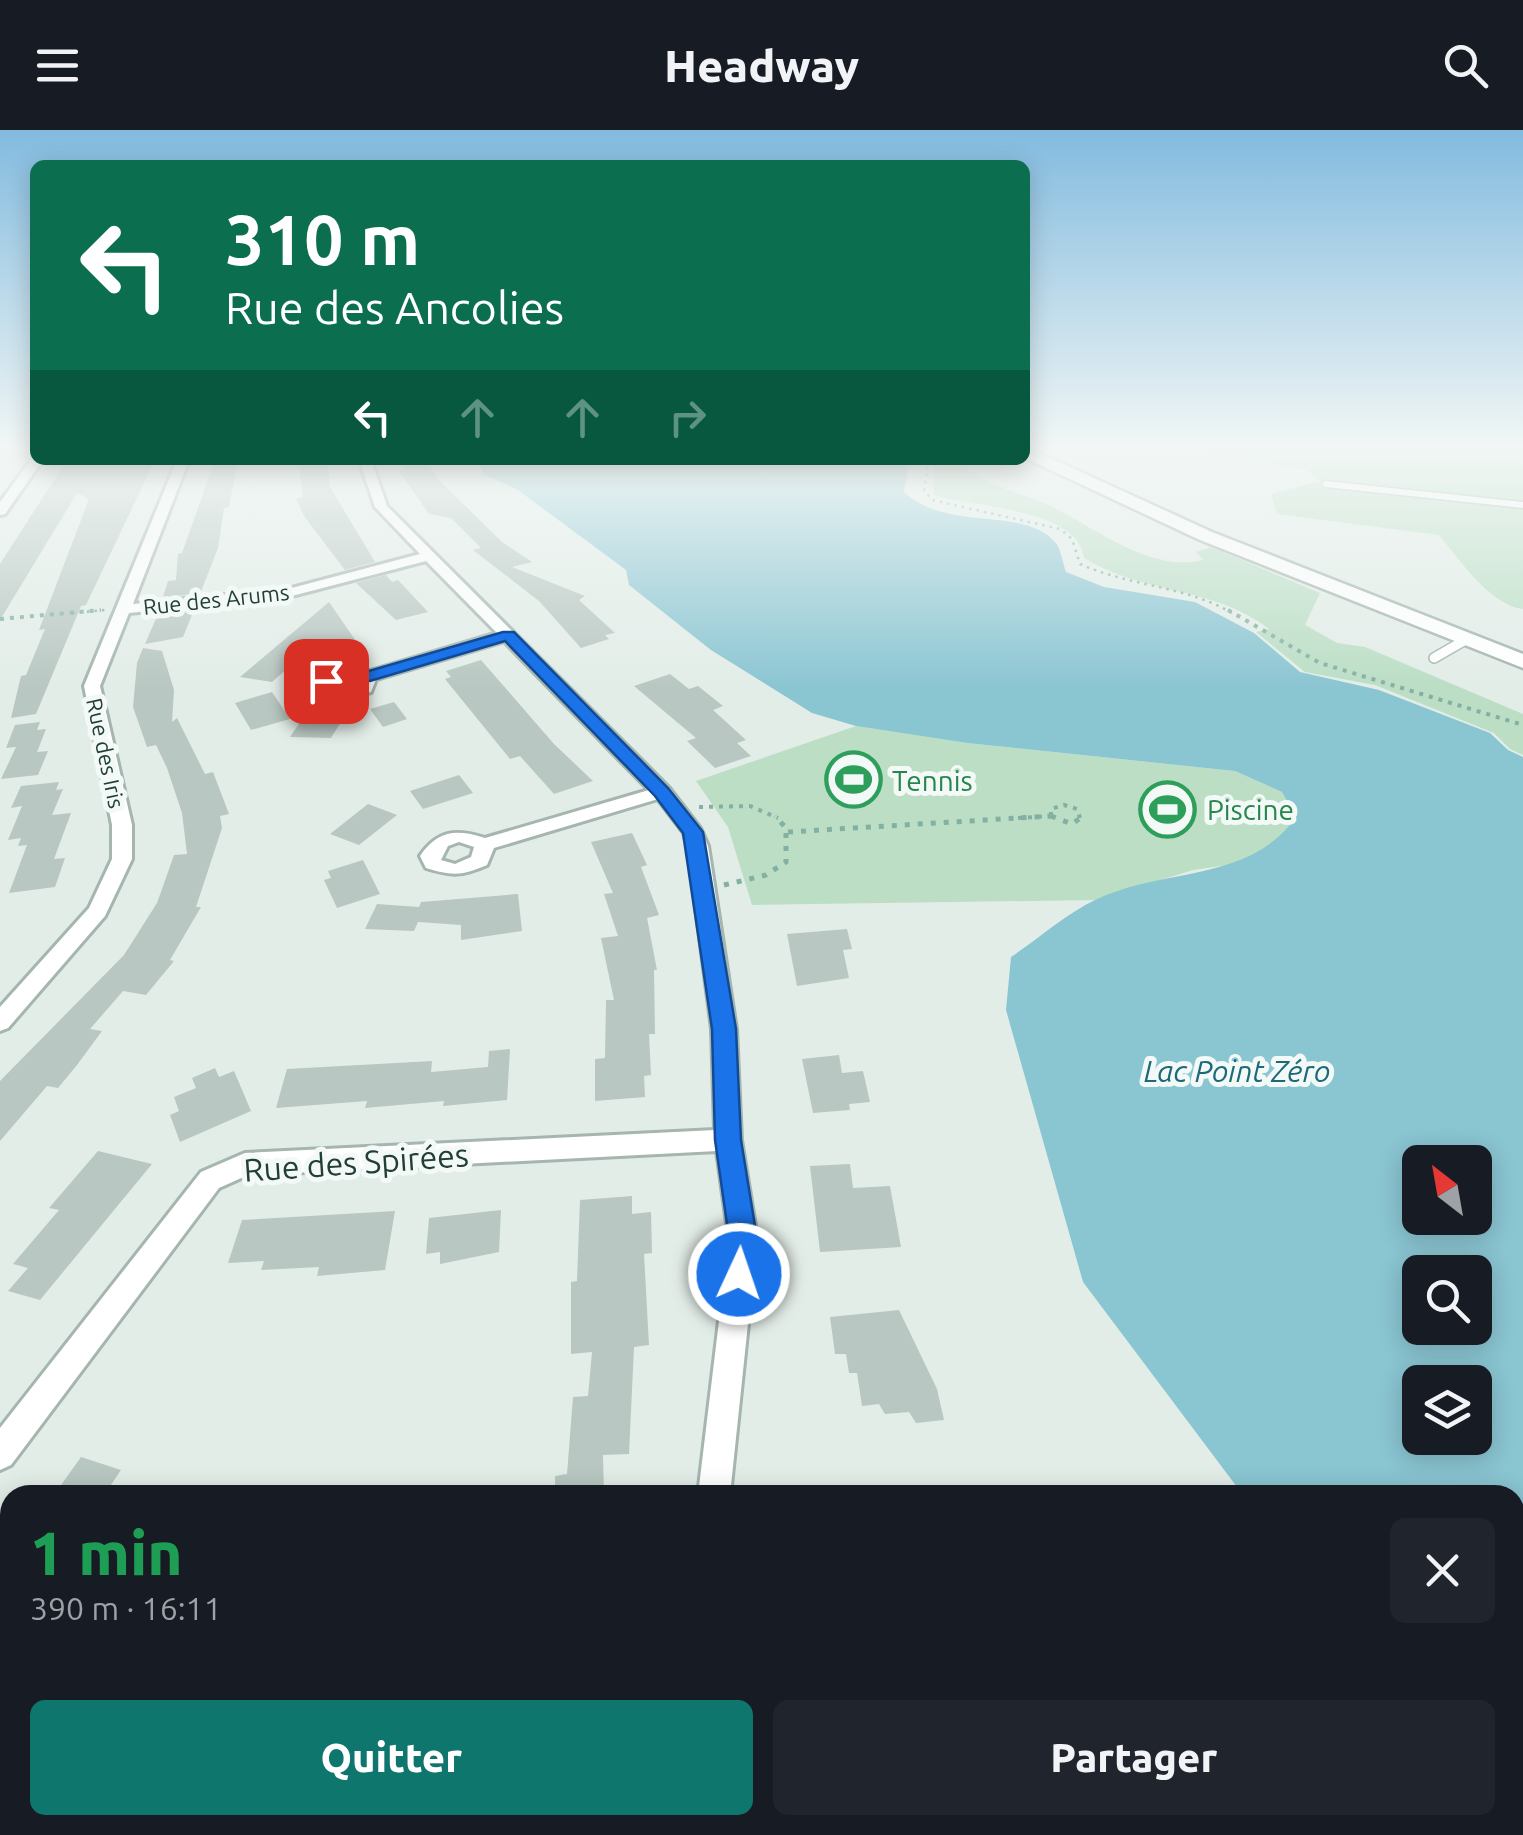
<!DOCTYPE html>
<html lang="fr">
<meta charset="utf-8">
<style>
body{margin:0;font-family:Ubuntu,sans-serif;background:#20242c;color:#f1f3f6;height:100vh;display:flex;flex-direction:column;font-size:38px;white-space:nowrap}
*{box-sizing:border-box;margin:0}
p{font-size:32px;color:#9ea1a6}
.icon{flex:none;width:55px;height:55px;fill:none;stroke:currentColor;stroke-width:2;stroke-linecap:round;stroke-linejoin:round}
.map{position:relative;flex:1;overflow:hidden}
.panel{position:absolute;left:0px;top:1355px;width:1525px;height:350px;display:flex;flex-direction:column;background:#171b24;border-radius:30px 30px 0 0;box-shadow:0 5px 25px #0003}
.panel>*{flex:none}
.banner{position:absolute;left:30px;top:30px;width:1000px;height:305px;border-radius:15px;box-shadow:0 5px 25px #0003;background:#0b6e4f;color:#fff;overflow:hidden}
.needle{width:65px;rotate:329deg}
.controls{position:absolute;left:1402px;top:1015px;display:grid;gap:20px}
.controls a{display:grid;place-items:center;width:90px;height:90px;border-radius:15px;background:#171b24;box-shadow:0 5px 25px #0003;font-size:50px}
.pin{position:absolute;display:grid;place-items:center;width:85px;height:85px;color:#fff;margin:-42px;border-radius:20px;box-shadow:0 5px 15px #0006}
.me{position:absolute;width:110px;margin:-55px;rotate:3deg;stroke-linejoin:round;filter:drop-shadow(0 0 8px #0008)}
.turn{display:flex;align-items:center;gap:35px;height:210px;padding:0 30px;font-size:45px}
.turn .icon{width:130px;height:130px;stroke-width:2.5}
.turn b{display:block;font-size:70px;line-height:85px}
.lanes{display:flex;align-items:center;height:95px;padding:0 30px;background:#0003;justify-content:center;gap:50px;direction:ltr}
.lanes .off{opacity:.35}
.round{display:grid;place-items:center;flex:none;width:105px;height:105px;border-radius:15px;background:#20242c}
.summary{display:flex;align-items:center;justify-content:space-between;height:170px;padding:0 30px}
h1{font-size:60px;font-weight:800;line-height:75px;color:#1e9e55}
.button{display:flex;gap:20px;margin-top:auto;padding:20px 30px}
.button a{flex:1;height:115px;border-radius:15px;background:#0f766e;color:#fff;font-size:40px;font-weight:800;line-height:115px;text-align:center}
.button a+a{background:#20242c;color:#f1f3f6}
header{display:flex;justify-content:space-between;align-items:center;height:130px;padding:0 30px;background:#171b24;font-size:45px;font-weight:800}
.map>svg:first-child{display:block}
.green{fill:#bbdec5}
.water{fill:#8ac5d2;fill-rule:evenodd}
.building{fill:#b8c7c1}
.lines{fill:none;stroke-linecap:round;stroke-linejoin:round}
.service-far1-casing{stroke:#a5b5af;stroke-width:9}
.service-casing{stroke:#a5b5af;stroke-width:12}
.minor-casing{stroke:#a5b5af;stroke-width:6}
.tertiary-casing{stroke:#a5b5af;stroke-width:5}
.path-far2{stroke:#83b0a3;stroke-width:2.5;stroke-dasharray:2.5 5;stroke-linecap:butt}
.path-far1{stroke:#83b0a3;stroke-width:4;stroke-dasharray:4 6;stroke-linecap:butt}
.path{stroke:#83b0a3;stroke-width:5;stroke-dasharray:5 8;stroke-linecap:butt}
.service-far1{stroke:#fff;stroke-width:6}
.service{stroke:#fff;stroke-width:9}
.minor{fill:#fff;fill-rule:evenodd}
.tertiary{fill:#fff;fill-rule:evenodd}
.route{fill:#1a73e8;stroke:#114b97;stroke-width:2.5}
.labels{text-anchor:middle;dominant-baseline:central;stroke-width:10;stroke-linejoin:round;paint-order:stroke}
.far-street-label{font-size:22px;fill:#223e37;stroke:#f3f9f6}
.leisure-label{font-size:28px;fill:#27864d;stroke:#f3f9f6;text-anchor:start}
.water-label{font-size:30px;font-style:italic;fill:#1c697a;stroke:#f3f9f6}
.near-street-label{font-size:32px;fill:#223e37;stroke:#f3f9f6}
</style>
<header><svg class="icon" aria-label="menu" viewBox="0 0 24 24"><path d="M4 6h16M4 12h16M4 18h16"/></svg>Headway<svg class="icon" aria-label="search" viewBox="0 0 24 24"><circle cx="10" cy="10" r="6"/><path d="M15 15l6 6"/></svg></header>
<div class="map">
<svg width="1523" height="1705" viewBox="0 0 1523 1705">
<rect width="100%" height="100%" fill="#e3ede8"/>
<!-- green -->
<g class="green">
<path d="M1197 321 1523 323V479C1491 476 1459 429 1439 405L1277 384 1271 364 1320 351 1306 340Z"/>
<path d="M930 330C968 330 962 339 993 354 1010 361 1028 366 1044 373 1091 394 1149 444 1203 430L1196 422 1211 417 1320 463 1305 495 1337 513 1365 517 1523 584V625L1510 619 1494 603 1375 555 1305 542 1256 502 1269 499C1214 456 1141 464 1084 428 1079 379 974 377 934 365V336Z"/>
<polygon points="856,596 967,613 1235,641 1282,662 1297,687 1281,709 1242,733 1193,740 1095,770 752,775 728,697 696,651"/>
</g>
<!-- water -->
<path class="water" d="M478 330H910L904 362C948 403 1023 375 1056 413 1061 420 1063 434 1066 442L1104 457 1195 472 1254 503 1300 542 1379 560 1490 603 1508 620 1523 627V1615L1515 1609V1365H1243L1083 1152 1006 880 1011 827C1038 809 1066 784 1095 770 1162 737 1250 753 1296 687L1282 662 1235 641 967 613 856 596 812 583 711 520 629 455 626 440 518 360 483 344ZM1475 1032V1088H1420V1032ZM1420 1142H1475V1198H1420ZM1475 1252V1308H1420V1252Z"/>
<!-- building -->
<g class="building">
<polygon points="67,330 155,330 86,475 81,476 36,584 11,588 21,546 26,545 45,499 39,500 89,369 77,363 0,490 0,434"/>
<polygon points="215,330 238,330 229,377 224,378 218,418 200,464 163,467 168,451 176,450 178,424 182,423"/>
<polygon points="401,330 426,330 439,350 502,412 532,432 512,437 585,466 579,470 615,503 605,505 609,509 581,518 539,471 473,420 481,418 451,388 429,384 399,341 406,340"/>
<polygon points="327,332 330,357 375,432 345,440 304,386 296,369 303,367 299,335"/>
<polygon points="386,445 392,452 398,450 428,482 396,490 356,453"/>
<polygon points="329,472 358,514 298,529 272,552 240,547"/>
<polygon points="194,480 183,507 145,514 158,484"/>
<polygon points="143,518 162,521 174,560 172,592 177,588 205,644 213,642 229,684 220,686 222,698 196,777 201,777 170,830 174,831 146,865 123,861 90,899 102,901 77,935 58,958 47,956 0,1011 0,951 124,825 157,773 174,725 187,724 182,683 167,638 156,615 147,617 133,577 137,533"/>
<polygon points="481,530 554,614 593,651 554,664 520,626 510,629 445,549 451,547 446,541"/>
<polygon points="670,544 689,559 698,556 723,576 713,580 746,610 737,613 751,626 715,638 687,611 696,608 634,556"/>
<polygon points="272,562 290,589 251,600 235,573"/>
<polygon points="394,572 407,589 383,597 370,579"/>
<polygon points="304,586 344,587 331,608 290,607"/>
<polygon points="40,592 37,600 46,599 37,622 48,621 38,645 1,649 16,617 6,618 15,595"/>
<polygon points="459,645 473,663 423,679 410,661"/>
<polygon points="59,652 56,660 63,659 52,685 71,683 54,729 65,728 55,757 9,763 27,715 18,716 21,708 8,710 22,676 11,678 21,656"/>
<polygon points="368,674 397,685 359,715 330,704"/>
<polygon points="632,703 647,735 641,737 659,785 647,788 657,840 654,840 655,904 649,904 651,945 644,946 645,967 595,971 595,929 605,928 606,870 614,870 601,808 618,806 604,764 613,763 591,712"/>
<polygon points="363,730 380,764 337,778 324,750 331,748 328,741"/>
<polygon points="518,764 522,801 461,810 461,795 418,792 414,801 365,799 377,774 419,777 421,772"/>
<polygon points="847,799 852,819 843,820 849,848 797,856 787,804"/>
<polygon points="510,919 507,970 443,976 444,971 365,978 367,971 276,978 287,939 432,931 431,942 488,937 489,921"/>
<polygon points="839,925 842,943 863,941 870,972 849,974 850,980 813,983 802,929"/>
<polygon points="215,938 219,947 234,941 251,981 180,1012 170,985 179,981 174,967 196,958 192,948"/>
<polygon points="98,1021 152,1034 40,1170 8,1161 28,1138 13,1134 59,1080 49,1078"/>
<polygon points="850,1034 853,1058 890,1056 901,1117 820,1122 810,1036"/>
<polygon points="632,1066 632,1084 651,1082 652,1123 644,1124 649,1215 634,1217 629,1324 603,1325 604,1365 555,1365 555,1346 567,1344 573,1267 588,1266 592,1222 571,1224 571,1152 577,1151 580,1070"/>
<polygon points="501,1080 499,1122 440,1134 440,1122 426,1124 429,1088"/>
<polygon points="395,1081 385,1140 317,1146 319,1137 261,1140 264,1131 228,1133 242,1090"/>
<polygon points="899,1180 937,1259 944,1290 916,1293 909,1282 885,1284 879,1274 862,1276 857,1243 849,1243 846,1224 835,1224 830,1187"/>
<polygon points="81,1327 121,1340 104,1365 54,1365"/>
</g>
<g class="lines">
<defs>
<polyline id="service-far1" points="1326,354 1523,375"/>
<polyline id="service" points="1434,528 1467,509"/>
<g id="minor">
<polygon points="33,327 43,330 5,384 0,385 0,372"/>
<path d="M177 330H189L133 474 288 459 420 424 375 377 359 330H371L387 376 669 658 700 698 708 716 736 899 741 1010 757 1108 730 1365H698L729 1108 717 1021 248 1045 219 1058 11 1335 0 1340V1298L201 1042 245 1023 715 1000 712 899 688 716 684 703 658 669 494 718 487 735C462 746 452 746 426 738L420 726C438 700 456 699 485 708L649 660 504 511 376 549 371 562C353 567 326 576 316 555L324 544 355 536 370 541 497 503 426 431 288 467 129 483 100 556 132 695V729L105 786 8 898 0 901V877L89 778 112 729V695L84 556ZM354 546 360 548 358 555 344 559 333 556 336 551ZM459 712 474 717 471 727 455 734 441 730 448 716Z"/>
<polygon points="0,1513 10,1517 10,1553 0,1549"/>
<polygon points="887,1695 935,1695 939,1705 891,1705"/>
</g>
<polygon id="tertiary" points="1025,321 1035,321 1212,402 1523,524 1523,538 1200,410 1025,328"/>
</defs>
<!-- service-far1 casing -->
<use href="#service-far1" class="service-far1-casing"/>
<!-- service casing -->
<use href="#service" class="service-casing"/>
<!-- minor casing -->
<use href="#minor" class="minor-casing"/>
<!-- tertiary casing -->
<use href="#tertiary" class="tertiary-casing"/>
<!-- path-far2 -->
<g class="path-far2">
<path d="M923 330 928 339 924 360 932 370 1060 399 1072 409 1080 434C1129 456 1186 456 1232 483"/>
<polyline points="72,483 105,480"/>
</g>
<!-- path-far1 -->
<g class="path-far1">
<polyline points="1228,480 1320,533 1523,595"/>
<polyline points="0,489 101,480"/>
<polyline points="699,677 750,676 778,688"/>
<polyline points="1051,686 1056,688"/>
<polyline points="1051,686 1051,679 1064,675 1077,679 1080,688"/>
<polyline points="1018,688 1051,686"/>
</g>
<!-- path -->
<g class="path">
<polyline points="1051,686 1072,694 1083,686"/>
<polyline points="788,702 1051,686"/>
<polyline points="724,755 766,745 786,732 786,698 775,686"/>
</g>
<!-- service-far1 -->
<use href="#service-far1" class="service-far1"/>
<!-- service -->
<use href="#service" class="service"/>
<!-- minor -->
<use href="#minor" class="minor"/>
<!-- tertiary -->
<use href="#tertiary" class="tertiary"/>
</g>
<!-- sky -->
<linearGradient id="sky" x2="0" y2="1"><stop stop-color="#82bbdf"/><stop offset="0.57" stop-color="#f2f7f5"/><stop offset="1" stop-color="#f2f7f5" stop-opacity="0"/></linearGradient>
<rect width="1523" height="559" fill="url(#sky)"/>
<!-- route -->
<polygon class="route" points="503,502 514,502 668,658 703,702 736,899 741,1010 757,1108 749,1153 739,1157 729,1153 725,1144 729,1108 715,1010 712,899 683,703 655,666 505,511 370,551 350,547 326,556 318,551 343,538 369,541"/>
<!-- icons -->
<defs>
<symbol id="stadium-ring" viewBox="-11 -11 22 22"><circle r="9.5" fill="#f3f9f6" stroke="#2e9e5b" stroke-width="1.5"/><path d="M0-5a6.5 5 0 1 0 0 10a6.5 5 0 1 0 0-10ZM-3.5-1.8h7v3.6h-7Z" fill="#2e9e5b"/></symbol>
</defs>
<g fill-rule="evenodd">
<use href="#stadium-ring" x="822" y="618" width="63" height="63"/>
<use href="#stadium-ring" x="1136" y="648" width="63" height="63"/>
</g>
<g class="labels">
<!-- far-street labels -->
<g class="far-street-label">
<text transform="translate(216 469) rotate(-6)">Rue des Arums</text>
<text transform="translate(106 623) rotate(78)">Rue des Iris</text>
</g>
<!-- leisure labels -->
<g class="leisure-label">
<text x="892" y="650">Tennis</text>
<text x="1207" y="679">Piscine</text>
</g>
<!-- water labels -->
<g class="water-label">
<text x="1237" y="941">Lac Point Zéro</text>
</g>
<!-- near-street labels -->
<g class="near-street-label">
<text transform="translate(356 1032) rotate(-4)">Rue des Spirées</text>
</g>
</g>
</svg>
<div class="controls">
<a><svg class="needle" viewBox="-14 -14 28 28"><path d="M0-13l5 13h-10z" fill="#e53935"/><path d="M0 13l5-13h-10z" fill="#9ea1a6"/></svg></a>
<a><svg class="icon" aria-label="search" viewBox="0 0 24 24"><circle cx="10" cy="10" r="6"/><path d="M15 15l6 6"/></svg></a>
<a><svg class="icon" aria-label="layers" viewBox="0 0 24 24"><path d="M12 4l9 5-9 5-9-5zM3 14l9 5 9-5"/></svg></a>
</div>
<div class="pin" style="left:326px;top:551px;background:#d93025"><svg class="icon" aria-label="arrive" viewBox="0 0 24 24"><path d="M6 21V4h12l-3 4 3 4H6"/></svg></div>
<svg class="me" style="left:739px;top:1144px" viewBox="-20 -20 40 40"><circle r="17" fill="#1a73e8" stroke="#fff" stroke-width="3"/><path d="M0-11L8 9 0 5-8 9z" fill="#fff"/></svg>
<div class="banner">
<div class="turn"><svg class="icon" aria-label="left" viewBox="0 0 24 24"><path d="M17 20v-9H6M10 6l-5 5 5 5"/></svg><div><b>310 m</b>Rue des Ancolies</div></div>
<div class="lanes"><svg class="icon" aria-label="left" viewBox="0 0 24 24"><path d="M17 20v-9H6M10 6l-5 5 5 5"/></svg><svg class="icon off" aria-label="ahead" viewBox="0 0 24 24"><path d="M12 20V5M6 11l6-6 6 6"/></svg><svg class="icon off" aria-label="ahead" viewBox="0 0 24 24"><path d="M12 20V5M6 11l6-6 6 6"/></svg><svg class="icon off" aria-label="right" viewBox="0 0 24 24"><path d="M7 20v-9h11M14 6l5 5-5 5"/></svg></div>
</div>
<section class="panel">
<div class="summary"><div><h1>1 min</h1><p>390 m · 16:11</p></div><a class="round"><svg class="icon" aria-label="close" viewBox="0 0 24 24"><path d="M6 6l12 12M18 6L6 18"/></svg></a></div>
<div class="button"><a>Quitter</a><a>Partager</a></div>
</section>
</div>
